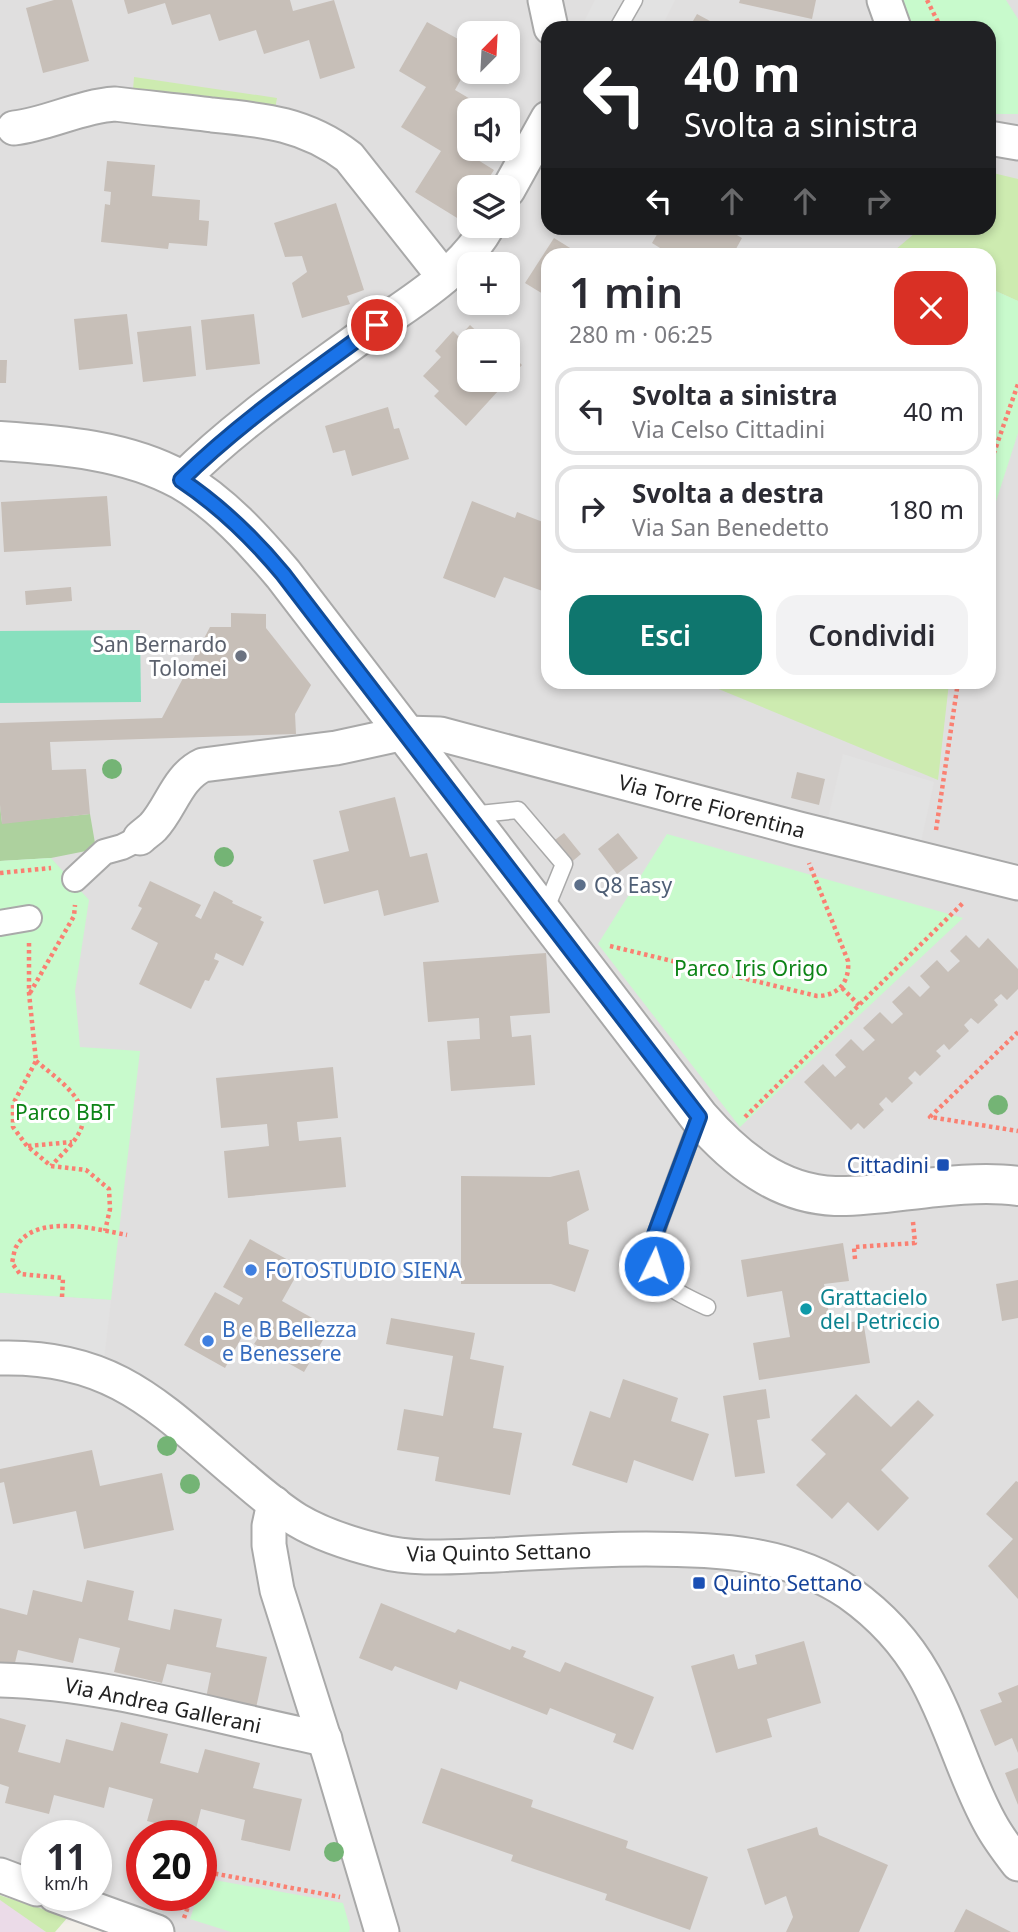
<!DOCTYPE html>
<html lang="it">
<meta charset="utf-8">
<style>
body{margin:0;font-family:"Noto Sans",sans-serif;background:#f2f2f3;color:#2b2b33;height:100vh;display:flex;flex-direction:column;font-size:26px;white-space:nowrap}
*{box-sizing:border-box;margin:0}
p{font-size:23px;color:#7c7c81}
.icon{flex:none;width:38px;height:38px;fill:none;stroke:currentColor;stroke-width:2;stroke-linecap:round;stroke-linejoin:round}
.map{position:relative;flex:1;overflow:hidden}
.panel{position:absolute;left:541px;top:248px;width:455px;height:441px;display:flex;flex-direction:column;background:#fff;border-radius:21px;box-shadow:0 4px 10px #0003}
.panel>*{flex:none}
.guide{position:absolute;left:541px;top:21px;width:455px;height:214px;border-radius:21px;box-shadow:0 4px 10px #0003;background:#202124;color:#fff;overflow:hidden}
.needle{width:46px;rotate:24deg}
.controls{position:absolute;left:457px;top:21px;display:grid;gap:14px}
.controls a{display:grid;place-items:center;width:63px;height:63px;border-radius:14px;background:#fff;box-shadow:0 4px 10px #0003;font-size:35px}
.speed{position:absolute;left:21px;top:1820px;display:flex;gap:14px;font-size:35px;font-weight:700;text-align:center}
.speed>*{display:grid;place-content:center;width:91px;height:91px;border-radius:50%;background:#fff;box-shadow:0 4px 10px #0003;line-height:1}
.speed small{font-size:18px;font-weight:400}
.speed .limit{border:10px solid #d22;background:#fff;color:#111}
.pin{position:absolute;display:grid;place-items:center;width:60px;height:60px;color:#fff;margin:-30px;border:4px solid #fff;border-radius:50%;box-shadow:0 2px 7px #0007}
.me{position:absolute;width:77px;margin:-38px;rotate:4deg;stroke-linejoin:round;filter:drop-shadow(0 0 5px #0008)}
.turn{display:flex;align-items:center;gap:24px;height:147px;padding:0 28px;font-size:32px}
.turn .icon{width:91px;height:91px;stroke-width:2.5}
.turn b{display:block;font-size:49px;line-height:60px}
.lanes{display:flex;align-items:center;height:66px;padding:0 28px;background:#0003;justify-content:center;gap:35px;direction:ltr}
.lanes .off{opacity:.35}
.round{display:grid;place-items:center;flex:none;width:74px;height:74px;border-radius:21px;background:#f2f2f3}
.summary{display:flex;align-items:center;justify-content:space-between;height:119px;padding:0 28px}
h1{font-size:42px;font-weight:600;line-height:52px}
.primary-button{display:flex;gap:14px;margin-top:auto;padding:14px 28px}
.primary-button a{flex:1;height:80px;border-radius:21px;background:#0f766e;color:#fff;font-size:28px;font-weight:600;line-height:80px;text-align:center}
.primary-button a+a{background:#f2f2f3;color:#2b2b33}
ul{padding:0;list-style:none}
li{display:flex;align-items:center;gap:21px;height:88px;margin:0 14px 10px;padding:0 14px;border:4px solid #e1e1e2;border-radius:21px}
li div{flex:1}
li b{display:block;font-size:26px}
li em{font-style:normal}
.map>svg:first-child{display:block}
.residential{fill:#e0dfdf;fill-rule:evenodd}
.industrial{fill:#ebdbe8}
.grass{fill:#cdebb0}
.forest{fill:#add19e}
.park{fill:#c8facc}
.pitch{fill:#88e0be}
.parking{fill:#e2e2e2}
.building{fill:#c7bfb8}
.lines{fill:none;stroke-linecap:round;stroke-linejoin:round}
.service-casing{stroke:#a9a9a9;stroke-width:19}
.pedestrian-casing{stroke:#a9a9a9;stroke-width:28}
.minor-casing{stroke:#a9a9a9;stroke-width:37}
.tertiary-casing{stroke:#a9a9a9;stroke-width:42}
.path{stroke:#fa8072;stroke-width:4.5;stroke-dasharray:3.5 3.5;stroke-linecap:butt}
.service{stroke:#fff;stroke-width:16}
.pedestrian{stroke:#fff;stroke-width:24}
.minor{stroke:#fff;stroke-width:33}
.tertiary{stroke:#fff;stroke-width:38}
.tree{fill:#74b475}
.route-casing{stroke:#114b97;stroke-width:18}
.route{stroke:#1a73e8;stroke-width:12}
.worship-dot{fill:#6b7280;stroke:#fff;stroke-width:2.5}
.service-dot{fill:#5c6f8a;stroke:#fff;stroke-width:2.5}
.transit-dot{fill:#1a4fb4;stroke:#fff;stroke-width:2.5}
.shop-dot{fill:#3f7fe0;stroke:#fff;stroke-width:2.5}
.culture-dot{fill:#0f9aa8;stroke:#fff;stroke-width:2.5}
.labels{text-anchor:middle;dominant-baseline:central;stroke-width:6;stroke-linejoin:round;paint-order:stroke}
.worship-label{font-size:21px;fill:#5b616d;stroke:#fff;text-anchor:end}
.street-label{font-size:21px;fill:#222;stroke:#fff}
.service-label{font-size:21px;fill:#4e5e75;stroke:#fff;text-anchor:start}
.park-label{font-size:21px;fill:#0c8416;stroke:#fff}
.transit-label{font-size:21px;fill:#164399;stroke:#fff;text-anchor:end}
.shop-label{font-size:21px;fill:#366cbe;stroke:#fff;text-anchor:start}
.culture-label{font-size:21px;fill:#0d838f;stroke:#fff;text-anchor:start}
</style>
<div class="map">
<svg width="1018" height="1932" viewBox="0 0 1018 1932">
<rect width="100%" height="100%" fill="#f2efe9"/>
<!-- residential -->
<path class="residential" d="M0 0H1018V1932H109L0 1895ZM548 28H989V228H548ZM469 33H508V72H469ZM469 110H508V149H469ZM469 187H508V226H469ZM548 256H989V682H548ZM469 264H508V303H469ZM469 341H508V380H469ZM37 1836H96V1895H37ZM142 1836H201V1895H142Z"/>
<!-- industrial -->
<polygon class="industrial" points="0,1900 14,1908 46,1932 0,1932"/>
<!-- grass -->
<g class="grass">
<polygon points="134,77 277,98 275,109 133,90"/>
<polygon points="989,172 1018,179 1018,301 989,288 989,256 888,256 921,228 989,228"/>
<polygon points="704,683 949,683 938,780"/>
<polygon points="0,1895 2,1896 68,1917 55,1932 46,1932 0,1900"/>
</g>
<!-- forest -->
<polygon class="forest" points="0,805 2,823 90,814 96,849 51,858 0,861"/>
<!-- park -->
<g class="park">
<polygon points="897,0 1006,0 1018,19 1018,114 989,114 989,28 906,28"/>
<polygon points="989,288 1018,301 1018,433 992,514 989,512"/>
<polygon points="667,834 963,918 740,1127 598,944"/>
<polygon points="51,858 89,900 75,991 80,1047 140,1051 111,1300 0,1293 0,861"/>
<polygon points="203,1878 343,1903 350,1928 349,1932 231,1932 190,1919 198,1895 201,1895"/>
</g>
<!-- pitch -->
<polygon class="pitch" points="140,630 141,702 0,703 0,631"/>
<!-- parking -->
<g class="parking">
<polygon points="595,0 675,0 661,28 581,28"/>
<polygon points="843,754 934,782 920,846 827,823"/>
<polygon points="0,1293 111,1300 104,1359 0,1350"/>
</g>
<!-- building -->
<g class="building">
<polygon points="54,0 72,0 89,61 43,73 26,8"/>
<polygon points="124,0 290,0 293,11 334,0 355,68 320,79 309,40 264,54 256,30 219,41 210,14 172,25 165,3 128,14"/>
<polygon points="740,0 816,0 812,19 739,3"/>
<polygon points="697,14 723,28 689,28"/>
<polygon points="427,22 469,45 469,65 455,90 489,110 469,110 469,144 465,152 494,170 483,187 469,187 469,210 462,221 415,192 441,151 401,127 426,87 399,71"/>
<polygon points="107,161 155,165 152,196 200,200 199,220 209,221 207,246 169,243 168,249 101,242 105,204 110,205 111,192 104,191"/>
<polygon points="336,203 364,290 347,296 350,304 302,318 292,283 307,272 302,256 285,257 274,223"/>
<polygon points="653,228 725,228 742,238 732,256 673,256 652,243 659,231"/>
<polygon points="554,238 583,256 548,256 548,297 525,283"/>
<polygon points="127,314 133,364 79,370 74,319"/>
<polygon points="254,314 260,364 206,370 201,320"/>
<polygon points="470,325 487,341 491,336 497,341 469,341 469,380 508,380 508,351 522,365 466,426 434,396 439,391 423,376 441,357 435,351 453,331 459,337"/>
<polygon points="191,326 196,376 143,382 137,332"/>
<polygon points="0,360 7,360 6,383 0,383"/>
<polygon points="388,407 394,429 399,428 409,459 352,476 345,450 333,453 325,426"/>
<polygon points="107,496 111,546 4,552 1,502"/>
<polygon points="472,501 515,518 517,512 548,524 548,593 504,577 495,598 443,578"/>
<polygon points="71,587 72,601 26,605 25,591"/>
<polygon points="231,613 266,614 266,628 311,685 295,714 296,734 50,742 52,770 86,769 90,814 2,824 0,805 0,723 162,718 210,627 231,627"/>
<polygon points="797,772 825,779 819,805 791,798"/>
<polygon points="395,797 410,857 427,853 439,902 384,916 378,890 324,904 313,860 349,851 339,811"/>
<polygon points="564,833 581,854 561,871 543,849"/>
<polygon points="618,833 638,858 617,874 598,849"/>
<polygon points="150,881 201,905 195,916 201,919 214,891 233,901 232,903 262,917 260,920 264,922 243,966 216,953 214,959 219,961 209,981 205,980 191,1009 139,984 158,943 131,929 142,908 138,906"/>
<polygon points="966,935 979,948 988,938 1018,969 1018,989 1007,1000 1001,994 994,1000 998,1005 978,1024 971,1018 964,1025 969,1031 949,1050 944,1044 936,1051 941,1056 920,1076 915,1071 908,1078 913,1083 892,1103 886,1097 879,1104 884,1110 864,1129 858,1123 851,1130 804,1082 823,1064 835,1077 846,1067 835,1055 851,1039 863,1051 875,1040 863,1028 880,1012 892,1024 903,1014 892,1002 909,986 920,997 930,987 920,976 937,960 948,972 960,961 950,951"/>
<polygon points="546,953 550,1013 510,1016 512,1037 531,1035 535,1085 451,1091 447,1041 480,1039 479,1018 428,1022 423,962"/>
<polygon points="333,1067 338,1118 297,1122 299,1141 341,1137 346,1187 228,1198 224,1151 269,1146 267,1124 221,1128 216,1078"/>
<polygon points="579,1170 589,1210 567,1222 569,1244 589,1250 575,1292 551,1284 461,1284 461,1176 550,1177"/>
<polygon points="250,1239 301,1267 282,1301 330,1328 304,1372 254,1344 258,1338 245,1331 225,1368 184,1345 215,1292 239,1305 243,1298 223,1287"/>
<polygon points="843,1243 849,1281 824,1284 831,1326 863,1320 870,1363 759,1380 753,1343 790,1337 782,1291 747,1297 741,1260"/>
<polygon points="1018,1280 1018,1318 1002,1321 996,1284"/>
<polygon points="391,1318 475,1333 470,1359 504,1366 493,1428 522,1433 510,1495 435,1481 439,1457 397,1450 404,1409 443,1416 453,1356 386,1344"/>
<polygon points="623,1379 678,1398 671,1421 709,1434 693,1481 634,1460 627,1483 572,1465 590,1411 610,1418"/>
<polygon points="766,1389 770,1418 757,1420 765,1473 735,1477 723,1396"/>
<polygon points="856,1394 891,1427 918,1400 934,1415 881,1470 909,1498 878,1531 848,1502 832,1519 796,1485 826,1454 811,1440"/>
<polygon points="92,1450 100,1486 162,1473 174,1530 84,1549 76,1511 13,1524 4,1482 0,1483 0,1469"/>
<polygon points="1016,1481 1018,1482 1018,1599 988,1566 1013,1539 986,1514"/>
<polygon points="87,1580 134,1591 128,1620 170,1630 174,1609 222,1619 216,1647 267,1657 256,1708 206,1698 211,1673 167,1664 162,1683 114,1672 120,1648 79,1638 73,1663 18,1650 14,1667 0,1663 0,1608 27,1615 33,1590 82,1602"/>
<polygon points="381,1603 455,1633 458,1629 510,1650 512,1646 526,1651 523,1657 560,1672 565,1662 654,1697 633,1750 613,1742 616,1734 550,1708 547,1715 460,1681 457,1690 395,1666 392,1671 359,1658"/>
<polygon points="804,1641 821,1703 767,1719 772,1737 716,1753 691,1666 734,1654 738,1669 757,1664 755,1655"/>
<polygon points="1018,1685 1018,1753 1012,1738 995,1746 980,1710 1002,1702 998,1693"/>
<polygon points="0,1718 26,1725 18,1752 60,1763 66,1739 113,1751 121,1722 168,1734 160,1763 198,1773 205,1749 260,1763 253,1788 302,1799 290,1851 241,1840 245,1820 201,1809 195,1833 147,1821 153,1799 109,1787 104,1808 54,1795 49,1814 5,1803 9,1787 0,1784"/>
<polygon points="441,1768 533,1800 531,1807 628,1841 626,1848 708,1877 690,1930 605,1900 607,1894 511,1861 513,1855 422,1823"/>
<polygon points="1018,1768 1018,1805 1005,1773"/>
<polygon points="817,1827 819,1835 888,1865 859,1932 786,1932 793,1917 786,1896 765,1905 747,1849"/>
<polygon points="966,1909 1011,1932 954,1932"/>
</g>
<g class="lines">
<defs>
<g id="service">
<polyline points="618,28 634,0"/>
<polyline points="470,815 518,810 564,864 544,913"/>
<path d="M698 1119 660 1221C642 1275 660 1285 707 1307"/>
</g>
<g id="pedestrian">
<polyline points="75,879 104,852 122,847 140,838"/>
<polyline points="0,923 29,918"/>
</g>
<g id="minor">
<polyline points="545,0 551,28"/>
<polyline points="884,0 894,28"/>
<path d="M14 128C48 124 81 106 115 104 148 108 180 111 212 115 265 120 306 124 349 157L444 277"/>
<polyline points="989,138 1018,143"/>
<polyline points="508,190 548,118"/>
<path d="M181 480C237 424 301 381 365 334 409 303 461 274 488 226"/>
<path d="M140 838C144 834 149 831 153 827 171 808 177 777 203 765L336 748 405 733 440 734 799 829 1018 883"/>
<path d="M0 1358C113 1355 159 1407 238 1474 257 1490 276 1507 297 1520 322 1535 351 1544 379 1551 416 1561 458 1556 496 1555 546 1552 596 1549 646 1549 716 1549 789 1552 849 1593 880 1615 906 1643 924 1675 951 1722 964 1776 990 1823 998 1838 1008 1851 1018 1864"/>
<polyline points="274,1503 269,1526 269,1545 277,1590 330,1757 382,1932"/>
<path d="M0 1680C111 1683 217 1718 325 1739"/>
<polyline points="0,1875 37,1889"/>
<polyline points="55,1895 157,1932"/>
</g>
<path id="tertiary" d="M0 441C61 445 127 450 181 480 221 503 254 540 283 574L699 1117C735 1158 778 1194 835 1196 869 1197 904 1190 937 1187 964 1184 991 1182 1018 1186"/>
</defs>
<!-- service casing -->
<use href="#service" class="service-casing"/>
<!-- pedestrian casing -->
<use href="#pedestrian" class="pedestrian-casing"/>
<!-- minor casing -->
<use href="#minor" class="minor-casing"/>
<!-- tertiary casing -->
<use href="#tertiary" class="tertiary-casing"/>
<!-- path -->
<g class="path">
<polyline points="927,0 941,28"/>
<polyline points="989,467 1018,384"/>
<polyline points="989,638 989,639"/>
<polyline points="936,830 958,682"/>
<polyline points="0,873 51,868"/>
<polyline points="29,943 29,993 36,1061 13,1104 13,1127 27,1146 51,1166 86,1170 109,1189 110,1209 105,1231"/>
<path d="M610 946 817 996C838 996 850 982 848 961L809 863"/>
<polyline points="842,988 859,1005"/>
<polyline points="30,993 74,916 75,905"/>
<polyline points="1018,1032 930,1117 1018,1131"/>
<path d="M36 1061C56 1078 94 1102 80 1131 74 1144 61 1155 51 1166"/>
<polyline points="745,1117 964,902"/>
<polyline points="28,1146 72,1142"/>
<polyline points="855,1259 854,1247 915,1243 913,1222"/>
<path d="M62 1297 63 1278 20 1274 12 1263C13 1259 14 1251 16 1247 35 1213 96 1229 127 1235"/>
<polyline points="201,1871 340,1897"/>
<polyline points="184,1918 192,1895"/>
</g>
<!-- service -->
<use href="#service" class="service"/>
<!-- pedestrian -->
<use href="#pedestrian" class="pedestrian"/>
<!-- minor -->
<use href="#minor" class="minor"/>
<!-- tertiary -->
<use href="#tertiary" class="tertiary"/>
</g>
<!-- trees -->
<g class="tree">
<circle cx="112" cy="769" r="10"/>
<circle cx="224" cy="857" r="10"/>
<circle cx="998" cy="1105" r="10"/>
<circle cx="167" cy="1446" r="10"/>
<circle cx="190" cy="1484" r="10"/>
<circle cx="334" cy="1852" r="10"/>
</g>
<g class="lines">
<defs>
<path id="route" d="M377 325C309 375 241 421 181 480 220 506 253 538 283 574L699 1117 654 1237 652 1253 654 1266"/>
</defs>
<!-- route casing -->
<use href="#route" class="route-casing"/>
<!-- route -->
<use href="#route" class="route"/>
</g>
<!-- markers -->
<circle class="worship-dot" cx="241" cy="656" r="7"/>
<circle class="service-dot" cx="580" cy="885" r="7"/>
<g class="transit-dot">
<rect x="936" y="1158" width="14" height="14" rx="3.5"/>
<rect x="692" y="1576" width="14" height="14" rx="3.5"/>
</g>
<g class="shop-dot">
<circle cx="251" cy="1270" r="7"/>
<circle cx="208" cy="1341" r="7"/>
</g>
<circle class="culture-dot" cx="806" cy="1309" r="7"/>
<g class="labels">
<!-- worship labels -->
<g class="worship-label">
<text x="227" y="644">San Bernardo<tspan x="227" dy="24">Tolomei</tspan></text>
</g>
<!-- street labels -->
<g class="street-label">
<text transform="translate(712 806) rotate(15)">Via Torre Fiorentina</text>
<text transform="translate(499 1552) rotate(-1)">Via Quinto Settano</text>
<text transform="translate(163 1705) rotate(12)">Via Andrea Gallerani</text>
</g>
<!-- service labels -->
<g class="service-label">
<text x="594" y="885">Q8 Easy</text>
</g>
<!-- park labels -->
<g class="park-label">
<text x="751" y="968">Parco Iris Origo</text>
<text x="65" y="1112">Parco BBT</text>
</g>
<!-- transit labels -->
<g class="transit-label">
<text x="929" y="1165">Cittadini</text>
<text x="713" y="1583" text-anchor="start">Quinto Settano</text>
</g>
<!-- shop labels -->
<g class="shop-label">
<text x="265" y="1270">FOTOSTUDIO SIENA</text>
<text x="222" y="1329">B e B Bellezza<tspan x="222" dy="24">e Benessere</tspan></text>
</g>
<!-- culture labels -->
<g class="culture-label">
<text x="820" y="1297">Grattacielo<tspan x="820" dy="24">del Petriccio</tspan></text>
</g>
</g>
</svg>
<div class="controls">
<a><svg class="needle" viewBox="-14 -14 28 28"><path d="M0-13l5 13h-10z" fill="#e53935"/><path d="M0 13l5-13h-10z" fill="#7c7c81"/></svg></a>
<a><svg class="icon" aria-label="sound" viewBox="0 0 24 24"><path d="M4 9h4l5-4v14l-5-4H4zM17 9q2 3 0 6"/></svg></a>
<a><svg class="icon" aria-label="layers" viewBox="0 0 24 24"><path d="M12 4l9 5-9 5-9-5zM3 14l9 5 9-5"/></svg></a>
<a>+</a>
<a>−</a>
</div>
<div class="speed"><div>11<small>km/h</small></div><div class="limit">20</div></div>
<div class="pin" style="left:377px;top:325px;background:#d93025"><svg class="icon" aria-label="arrive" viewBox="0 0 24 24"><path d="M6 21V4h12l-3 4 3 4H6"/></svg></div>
<svg class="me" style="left:654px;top:1266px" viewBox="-20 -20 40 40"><circle r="17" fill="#1a73e8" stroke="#fff" stroke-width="3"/><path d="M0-11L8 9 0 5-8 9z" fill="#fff"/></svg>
<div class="guide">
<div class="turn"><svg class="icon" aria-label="left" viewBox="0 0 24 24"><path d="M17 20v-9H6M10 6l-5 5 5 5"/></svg><div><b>40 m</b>Svolta a sinistra</div></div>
<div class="lanes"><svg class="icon" aria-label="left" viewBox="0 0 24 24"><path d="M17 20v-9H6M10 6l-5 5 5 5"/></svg><svg class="icon off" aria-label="ahead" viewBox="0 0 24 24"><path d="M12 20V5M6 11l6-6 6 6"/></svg><svg class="icon off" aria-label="ahead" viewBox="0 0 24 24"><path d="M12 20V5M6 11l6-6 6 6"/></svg><svg class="icon off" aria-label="right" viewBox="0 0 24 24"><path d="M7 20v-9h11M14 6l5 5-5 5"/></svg></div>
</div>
<section class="panel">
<div class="summary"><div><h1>1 min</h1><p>280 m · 06:25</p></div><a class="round" style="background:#d93025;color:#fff"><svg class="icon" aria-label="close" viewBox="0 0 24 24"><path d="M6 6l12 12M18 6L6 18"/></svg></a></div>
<ul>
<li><svg class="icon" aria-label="left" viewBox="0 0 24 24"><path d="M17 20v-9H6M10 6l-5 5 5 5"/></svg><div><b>Svolta a sinistra</b><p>Via Celso Cittadini</p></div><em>40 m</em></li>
<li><svg class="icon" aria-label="right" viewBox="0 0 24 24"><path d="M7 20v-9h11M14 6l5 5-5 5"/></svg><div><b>Svolta a destra</b><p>Via San Benedetto</p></div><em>180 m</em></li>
</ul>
<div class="primary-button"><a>Esci</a><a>Condividi</a></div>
</section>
</div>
